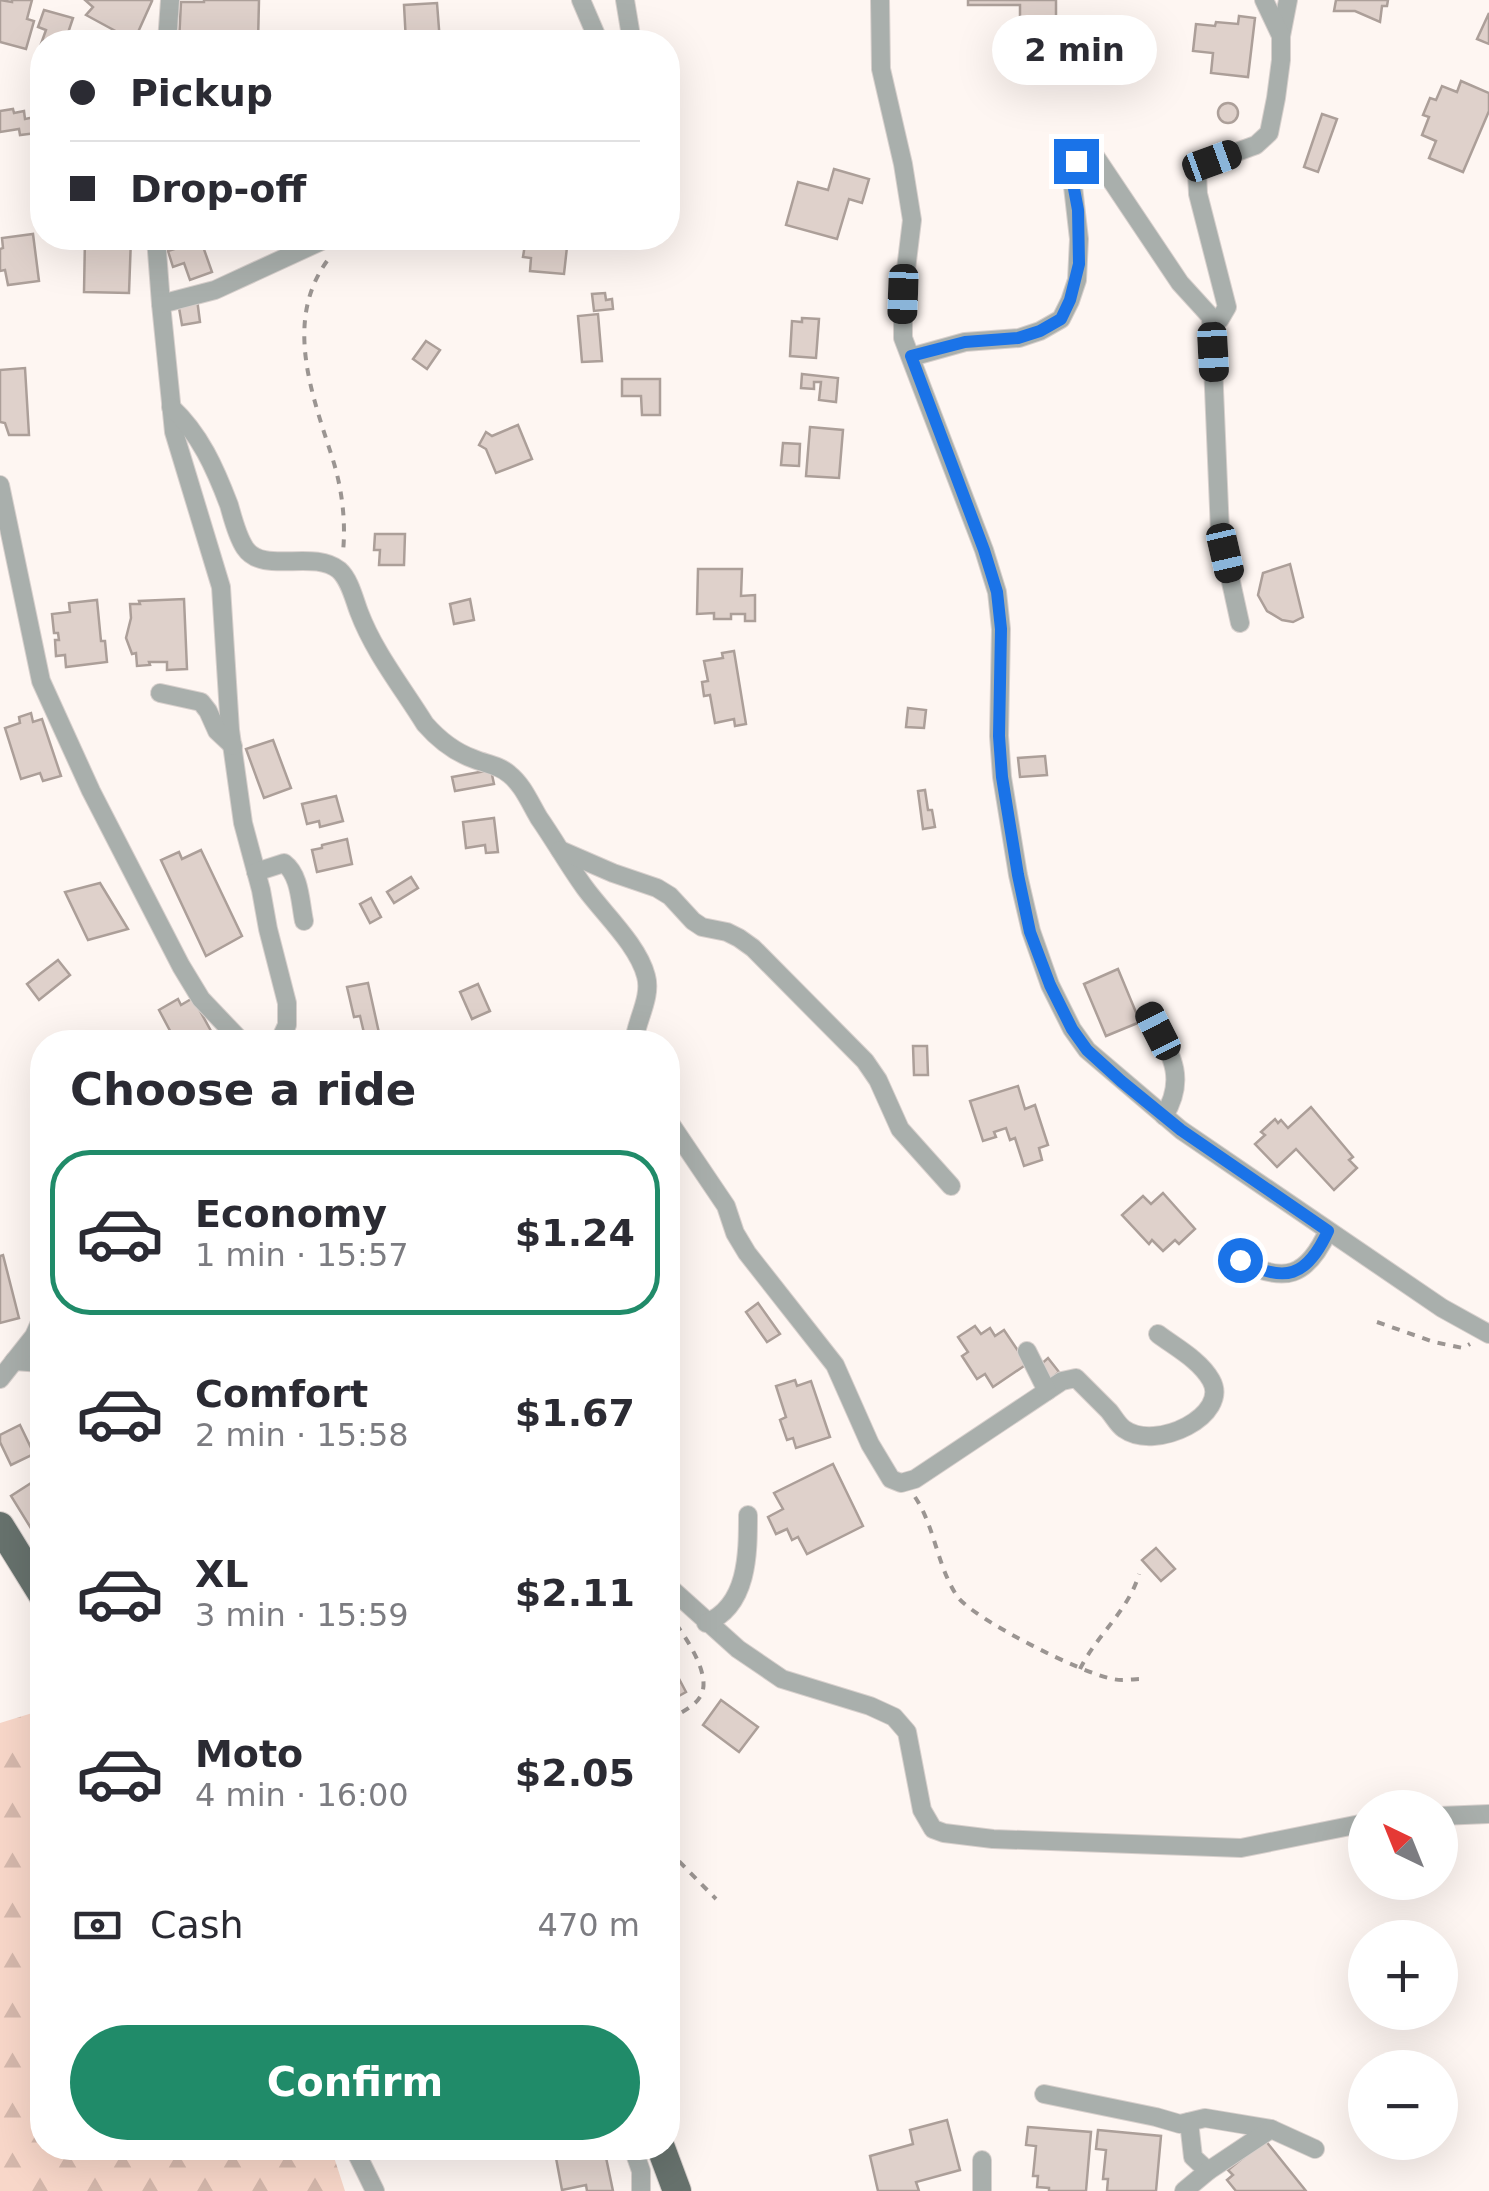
<!DOCTYPE html>
<html lang="en">
<head>
<meta charset="utf-8">
<style>
	body { margin:0; font-family:"DejaVu Sans",sans-serif; background:#f2f2f3; color:#2b2b33; height:100vh; display:flex; flex-direction:column; font-size:38px; white-space:nowrap }
	* { box-sizing:border-box; margin:0 }
	p { font-size:32px; color:#7c7c81 }
	.icon { flex:none; width:55px; height:55px; fill:none; stroke:currentColor; stroke-width:2; stroke-linecap:round; stroke-linejoin:round }
	.map { position:relative; flex:1; overflow:hidden }
	.sheet { position:absolute; left:30px; top:1030px; width:650px; height:1130px; display:flex; flex-direction:column; background:#fff; border-radius:40px; box-shadow:0 10px 40px #0002 }
	.sheet>* { flex:none }
	.top-card { position:absolute; left:30px; top:30px; width:650px; height:220px; border-radius:40px; box-shadow:0 10px 40px #0002; display:grid; align-content:center; height:220px; padding:0 40px; background:#fff }
	.needle { width:65px; rotate:317deg }
	.fabs { position:absolute; left:1348px; top:1790px; display:grid; gap:20px }
	.fabs a { display:grid; place-items:center; width:110px; height:110px; border-radius:50%; background:#fff; box-shadow:0 10px 40px #0002; font-size:50px }
	.end { position:absolute; width:45px; height:45px; margin:-22px; border:12px solid #1a73e8; background:#fff; box-shadow:0 0 0 5px #fff }
	.from { border-radius:50% }
	.bubble { position:absolute; height:70px; border-radius:35px; background:#fff; box-shadow:0 10px 40px #0002; font-size:32px; font-weight:800; line-height:70px; text-align:center }
	.car { position:absolute; width:30px; height:60px; margin:-30px -15px; border-radius:12px; box-shadow:0 0 8px 2px #0007; background:linear-gradient(#222 24%,#8ab4d8 0 40%,#222 0 76%,#8ab4d8 0 86%,#222 0) }
	.top-card b { display:flex; align-items:center; gap:35px; height:95px; font-size:38px }
	.top-card b+b { border-top:2px solid #e1e1e2 }
	.top-card i { width:25px; height:25px; background:#2b2b33 }
	ul { padding:0; list-style:none }
	li { display:flex; align-items:center; gap:30px; height:165px; margin:0 20px 15px; padding:0 20px; border:5px solid transparent; border-radius:40px }
	li div { flex:1 }
	li b { display:block; font-size:38px }
	li em { font-style:normal; font-weight:800 }
	li.active { border-color:#208b69 }
	li>.icon { width:90px; height:90px; stroke-width:1.5 }
	h2 { padding:0 40px; font-size:45px; line-height:120px }
	.pay { display:flex; align-items:center; gap:25px; height:110px; padding:0 40px; font-size:38px }
	.pay p { margin-inline-start:auto }
	.cta { display:flex; gap:20px; margin-top:auto; padding:20px 40px }
	.cta a { flex:1; height:115px; border-radius:60px; background:#208b69; color:#fff; font-size:40px; font-weight:800; line-height:115px; text-align:center }
	.map>svg:first-child { display:block }
	.forest { fill:url(#forest-firs) }
	.building { fill:#dfd1cb; stroke:#ac9f99; stroke-width:2.5 }
	.lines { fill:none; stroke-linecap:round; stroke-linejoin:round }
	.street-casing { stroke:#d8d0cd; stroke-width:20 }
	.primary-casing { stroke:#d8d0cd; stroke-width:30 }
	.path { stroke:#9b9592; stroke-width:4; stroke-dasharray:8 8; stroke-linecap:butt }
	.street { stroke:#a9afac; stroke-width:18 }
	.primary { stroke:#67726d; stroke-width:28 }
	.route { stroke:#1a73e8; stroke-width:12 }
</style>
</head>
<body>
<div class="map">
<svg width="1489" height="2191" viewBox="0 0 1489 2191">
	<defs>
		<pattern id="forest-firs" width="22" height="20" patternUnits="userSpaceOnUse" patternTransform="scale(2.5)"><rect width="22" height="20" fill="#f8d7c9"/><path d="M5 1l3.5 6h-7zM16 11l3.5 6h-7z" fill="#d5b8ac"/></pattern>
	</defs>
	<rect width="100%" height="100%" fill="#fef6f2"/>
	<polygon class="forest" points="42,1710 42,2148 331,2148 345,2191 0,2191 0,1723"/>
	<g class="building">
		<polygon points="0,0 12,2 12,0 32,0 27,19 34,21 26,49 0,42"/>
		<polygon points="85,0 150,0 152,1 134,41 86,15 93,7"/>
		<polygon points="204,0 259,0 258,42 179,42 181,2 204,2"/>
		<polygon points="968,0 1056,0 1056,47 1020,47 1020,5 968,5"/>
		<polygon points="1336,0 1388,0 1387,6 1382,6 1380,22 1355,11 1334,11"/>
		<polygon points="437,3 440,42 406,42 404,5"/>
		<polygon points="44,10 73,18 65,42 42,42 42,61 36,58 46,30 38,27"/>
		<polygon points="1489,13 1489,44 1477,39"/>
		<polygon points="1239,16 1255,18 1248,77 1211,73 1213,53 1193,51 1196,24 1215,26 1216,22 1238,24"/>
		<polygon points="38,69 42,69 42,97 41,91 36,92 32,73 38,73"/>
		<polygon points="1461,81 1489,93 1489,111 1463,172 1429,158 1436,141 1422,135 1429,117 1423,115 1430,98 1436,100 1442,86 1457,92"/>
		<circle cx="1228" cy="113" r="10"/>
		<polygon points="13,109 14,113 24,111 25,119 35,117 37,133 20,135 19,129 0,132 0,111"/>
		<polygon points="1322,114 1337,119 1318,172 1304,167"/>
		<polygon points="834,169 869,179 862,203 849,199 837,239 786,225 798,182 828,190"/>
		<polygon points="33,234 39,281 8,285 5,270 0,271 0,249 3,248 2,238"/>
		<polygon points="85,238 131,238 129,293 84,292"/>
		<polygon points="177,238 200,238 212,272 190,280 184,263 173,267 168,251 181,247"/>
		<polygon points="526,238 568,238 564,274 530,271 531,258 523,257"/>
		<polygon points="605,293 606,300 612,299 613,309 594,311 592,294"/>
		<polygon points="197,299 200,322 182,325 178,302"/>
		<polygon points="598,314 602,361 582,362 578,316"/>
		<polygon points="802,318 819,319 816,358 790,356 792,321 802,322"/>
		<polygon points="426,341 440,350 427,369 413,359"/>
		<polygon points="25,368 29,435 9,435 5,423 0,422 0,370"/>
		<polygon points="802,374 838,378 836,402 819,400 821,382 814,382 814,389 801,388"/>
		<polygon points="622,379 660,379 660,415 642,415 641,396 622,396"/>
		<polygon points="518,425 532,459 496,473 486,449 479,445 486,432 492,436"/>
		<polygon points="810,427 843,430 839,478 806,476"/>
		<polygon points="783,443 800,444 799,466 781,465"/>
		<polygon points="375,534 405,534 404,565 379,565 380,550 374,550"/>
		<polygon points="1290,564 1303,617 1293,622 1282,620 1267,611 1258,595 1263,573"/>
		<polygon points="698,569 742,569 741,596 755,595 755,621 745,621 745,614 731,614 731,619 714,619 714,613 697,614"/>
		<polygon points="184,599 187,669 167,670 167,662 149,662 150,665 137,666 136,653 132,654 126,638 131,618 130,604 140,604 139,601"/>
		<polygon points="470,599 474,620 454,624 450,604"/>
		<polygon points="97,600 101,641 105,641 107,662 66,667 65,655 56,656 55,640 59,640 58,633 54,633 52,614 70,612 69,603"/>
		<polygon points="734,651 746,724 735,726 734,719 715,723 710,695 704,696 702,682 708,681 704,661 723,658 722,653"/>
		<polygon points="908,708 926,710 924,728 906,727"/>
		<polygon points="31,713 33,722 42,719 61,776 43,781 40,773 21,779 5,728 20,723 19,717"/>
		<polygon points="273,740 291,788 264,798 246,749"/>
		<polygon points="1045,756 1047,775 1020,777 1018,758"/>
		<polygon points="491,770 494,784 455,791 452,777"/>
		<polygon points="925,790 928,810 932,810 935,827 923,829 918,791"/>
		<polygon points="336,796 343,821 320,827 319,821 307,824 302,804"/>
		<polygon points="494,818 498,852 486,853 485,845 466,848 463,822"/>
		<polygon points="347,839 352,864 317,872 312,850 322,848 322,845"/>
		<polygon points="201,850 242,936 206,956 161,860 179,852 182,859"/>
		<polygon points="411,877 418,888 394,903 387,892"/>
		<polygon points="100,883 128,929 88,940 65,892"/>
		<polygon points="371,898 381,917 370,923 360,904"/>
		<polygon points="58,960 70,975 39,1000 27,984"/>
		<polygon points="1118,969 1140,1022 1106,1036 1084,984"/>
		<polygon points="368,983 381,1042 360,1042 358,1035 364,1033 360,1016 354,1017 347,987"/>
		<polygon points="478,984 490,1011 472,1019 460,992"/>
		<polygon points="193,998 217,1042 176,1042 159,1010 178,999 181,1005"/>
		<polygon points="913,1046 927,1046 928,1075 914,1075"/>
		<polygon points="1018,1086 1025,1109 1035,1105 1048,1145 1039,1148 1042,1160 1024,1166 1015,1138 1010,1140 1006,1128 994,1132 996,1137 983,1141 970,1101"/>
		<polygon points="1311,1107 1353,1157 1349,1160 1357,1168 1334,1190 1296,1149 1277,1167 1255,1144 1265,1135 1261,1132 1275,1119 1278,1123 1281,1120 1288,1128"/>
		<polygon points="1163,1193 1195,1229 1179,1244 1175,1240 1163,1251 1152,1240 1149,1244 1122,1215 1143,1196 1151,1204"/>
		<polygon points="3,1255 19,1318 0,1323 0,1256"/>
		<polygon points="758,1303 780,1334 767,1342 746,1312"/>
		<polygon points="975,1326 981,1334 990,1328 995,1336 1004,1330 1027,1364 993,1387 985,1374 977,1379 962,1356 968,1352 958,1337"/>
		<polygon points="1048,1358 1059,1372 1051,1379 1039,1366"/>
		<polygon points="795,1380 797,1386 811,1381 830,1437 796,1448 793,1438 787,1440 780,1420 786,1417 776,1386"/>
		<polygon points="20,1425 34,1454 11,1465 0,1442 0,1435"/>
		<polygon points="833,1464 863,1526 807,1554 798,1537 792,1540 787,1529 776,1534 768,1517 783,1509 774,1493"/>
		<polygon points="42,1476 42,1546 11,1496"/>
		<polygon points="1156,1548 1175,1569 1161,1581 1142,1560"/>
		<polygon points="668,1658 686,1692 668,1702"/>
		<polygon points="721,1700 758,1727 739,1752 703,1725"/>
		<polygon points="947,2120 960,2170 916,2182 919,2191 878,2191 870,2156 913,2144 910,2130"/>
		<polygon points="1028,2127 1091,2132 1086,2191 1049,2191 1049,2188 1037,2187 1038,2176 1033,2176 1036,2146 1026,2145"/>
		<polygon points="1098,2130 1161,2136 1156,2191 1107,2191 1108,2179 1103,2179 1106,2150 1096,2149"/>
		<polygon points="1265,2140 1306,2191 1236,2191 1227,2180 1233,2175 1228,2170"/>
		<polygon points="604,2148 613,2191 587,2191 586,2185 562,2190 556,2158"/>
	</g>
	<g class="lines">
		<defs>
			<g id="street">
				<polyline points="581,0 599,42"/>
				<polyline points="625,0 632,42"/>
				<polyline points="880,0 881,69 903,164 912,220 903,294 903,338 984,550 997,592 1001,629 999,736 1002,777 1018,875 1031,931 1050,985 1072,1029 1087,1050 1181,1130 1442,1308 1489,1334"/>
				<polyline points="1281,36 1288,0"/>
				<polyline points="167,42 170,0"/>
				<polyline points="156,238 161,304 174,432 221,587 230,730 243,823 261,890 268,929 287,1003 287,1025 279,1042"/>
				<polyline points="161,304 215,290 328,238"/>
				<polyline points="1211,317 1220,532 1240,623"/>
				<polyline points="911,357 965,342 1019,338 1040,331 1061,319 1070,301 1077,280 1079,239 1072,178 1076,161 1084,154 1095,156 1180,283 1211,317 1220,319 1227,307 1198,194 1197,172 1212,161 1256,145 1269,133 1276,98 1281,60 1281,36 1264,0"/>
				<path d="M171 407C200 434 215 468 229 505 233 519 237 536 245 548 263 575 313 549 339 570 350 580 354 599 359 612 374 652 402 687 425 724 439 740 454 752 474 759 486 764 499 765 509 774 523 785 530 803 539 818 555 841 569 866 585 888 604 914 638 945 646 976 652 997 636 1021 634 1042"/>
				<polyline points="0,485 41,681 91,791 181,966 201,999 242,1042"/>
				<polyline points="160,693 201,702 208,711 217,731 233,746"/>
				<polyline points="560,850 613,873 657,888 670,896 693,921 702,927 727,932 739,938 753,948 865,1061 878,1080 900,1129 951,1186"/>
				<path d="M256 872 284 863C300 875 300 901 304 921"/>
				<path d="M1148 1013C1168 1050 1189 1075 1164 1116"/>
				<path d="M668 1120 726 1206 735 1233 747 1253 835 1365 870 1444 891 1479 901 1483 915 1479 1062 1381 1076 1378C1087 1389 1098 1400 1109 1411 1114 1417 1118 1425 1124 1429 1156 1452 1231 1415 1211 1380 1200 1360 1175 1347 1158 1334"/>
				<path d="M1240 1261C1285 1284 1307 1277 1328 1231"/>
				<polyline points="1027,1351 1047,1391"/>
				<polyline points="14,1361 42,1363"/>
				<polyline points="0,1379 34,1336 42,1318"/>
				<polyline points="668,1586 738,1649 782,1679 870,1706 894,1717 907,1732 922,1810 933,1829 944,1833 993,1839 1241,1848 1365,1823"/>
				<path d="M706 1623C748 1606 748 1554 748 1515"/>
				<polyline points="1440,1816 1489,1814"/>
				<polyline points="1044,2094 1156,2117 1180,2124 1205,2118 1271,2129"/>
				<polyline points="1189,2122 1193,2157 1208,2171"/>
				<polyline points="354,2148 375,2191"/>
				<polyline points="633,2148 641,2171 641,2191"/>
				<polyline points="982,2160 982,2191"/>
				<polyline points="1184,2191 1208,2171 1271,2129 1315,2149"/>
			</g>
			<g id="primary">
				<polyline points="0,1526 42,1594"/>
				<polyline points="661,2148 677,2191"/>
			</g>
		</defs>
		<use href="#street" class="street-casing"/>
		<use href="#primary" class="primary-casing"/>
		<g class="path">
			<polyline points="249,238 255,252"/>
			<path d="M327 261C283 322 313 397 333 460 342 489 346 521 343 552"/>
			<polyline points="1377,1322 1434,1342 1463,1348 1470,1344"/>
			<path d="M915 1497C935 1527 937 1566 957 1596 973 1619 1083 1674 1113 1679 1122 1681 1133 1679 1143 1679"/>
			<path d="M1080 1669C1096 1636 1129 1610 1139 1574"/>
			<path d="M668 1720C678 1714 694 1707 700 1697 714 1676 683 1633 670 1616"/>
			<polyline points="668,1850 716,1899"/>
		</g>
		<use href="#street" class="street"/>
		<use href="#primary" class="primary"/>
	</g>
	<g class="lines">
		<path class="route" d="M1076 161 1072 178 1078 210 1079 264 1070 300 1061 319 1040 331 1018 338 965 342 911 356 984 550 997 592 1001 629 999 736 1002 777 1018 875 1030 932 1050 985 1072 1029 1087 1050 1121 1081 1181 1130 1328 1231C1307 1277 1285 1284 1240 1260"/>
	</g>
</svg>
<div class="fabs">
<a><svg class="needle" viewBox="-14 -14 28 28"><path d="M0-13l5 13h-10z" fill="#e53935"/><path d="M0 13l5-13h-10z" fill="#7c7c81"/></svg></a>
<a>+</a>
<a>−</a>
</div>
<i class="end from" style="left:1240px;top:1260px"></i>
<i class="end" style="left:1076px;top:161px"></i>
<div class="bubble" style="left:992px;top:15px;width:165px">2 min</div>
<i class="car" style="left:1212px;top:161px;rotate:70deg"></i>
<i class="car" style="left:903px;top:294px;rotate:182deg"></i>
<i class="car" style="left:1213px;top:352px;rotate:177deg"></i>
<i class="car" style="left:1225px;top:553px;rotate:167deg"></i>
<i class="car" style="left:1158px;top:1031px;rotate:333deg"></i>
<div class="top-card">
<b><i class="from"></i>Pickup</b>
<b><i></i>Drop-off</b>
</div>
<section class="sheet">
<h2>Choose a ride</h2>
<ul>
<li class="active"><svg class="icon" aria-label="car" viewBox="0 0 24 24"><path d="M5 17H2v-5l4-1 3-4h7l3 4 3 1v5h-3M9 17h6M6 11h13"/><circle cx="7" cy="17" r="2"/><circle cx="17" cy="17" r="2"/></svg><div><b>Economy</b><p>1 min · 15:57</p></div><em>$1.24</em></li>
<li><svg class="icon" aria-label="car" viewBox="0 0 24 24"><path d="M5 17H2v-5l4-1 3-4h7l3 4 3 1v5h-3M9 17h6M6 11h13"/><circle cx="7" cy="17" r="2"/><circle cx="17" cy="17" r="2"/></svg><div><b>Comfort</b><p>2 min · 15:58</p></div><em>$1.67</em></li>
<li><svg class="icon" aria-label="car" viewBox="0 0 24 24"><path d="M5 17H2v-5l4-1 3-4h7l3 4 3 1v5h-3M9 17h6M6 11h13"/><circle cx="7" cy="17" r="2"/><circle cx="17" cy="17" r="2"/></svg><div><b>XL</b><p>3 min · 15:59</p></div><em>$2.11</em></li>
<li><svg class="icon" aria-label="car" viewBox="0 0 24 24"><path d="M5 17H2v-5l4-1 3-4h7l3 4 3 1v5h-3M9 17h6M6 11h13"/><circle cx="7" cy="17" r="2"/><circle cx="17" cy="17" r="2"/></svg><div><b>Moto</b><p>4 min · 16:00</p></div><em>$2.05</em></li>
</ul>
<div class="pay"><svg class="icon" aria-label="cash" viewBox="0 0 24 24"><path d="M3 7h18v10H3z"/><circle cx="12" cy="12" r="2"/></svg>Cash<p>470 m</p></div>
<div class="cta"><a>Confirm</a></div>
</section>
</div>
</body>
</html>
